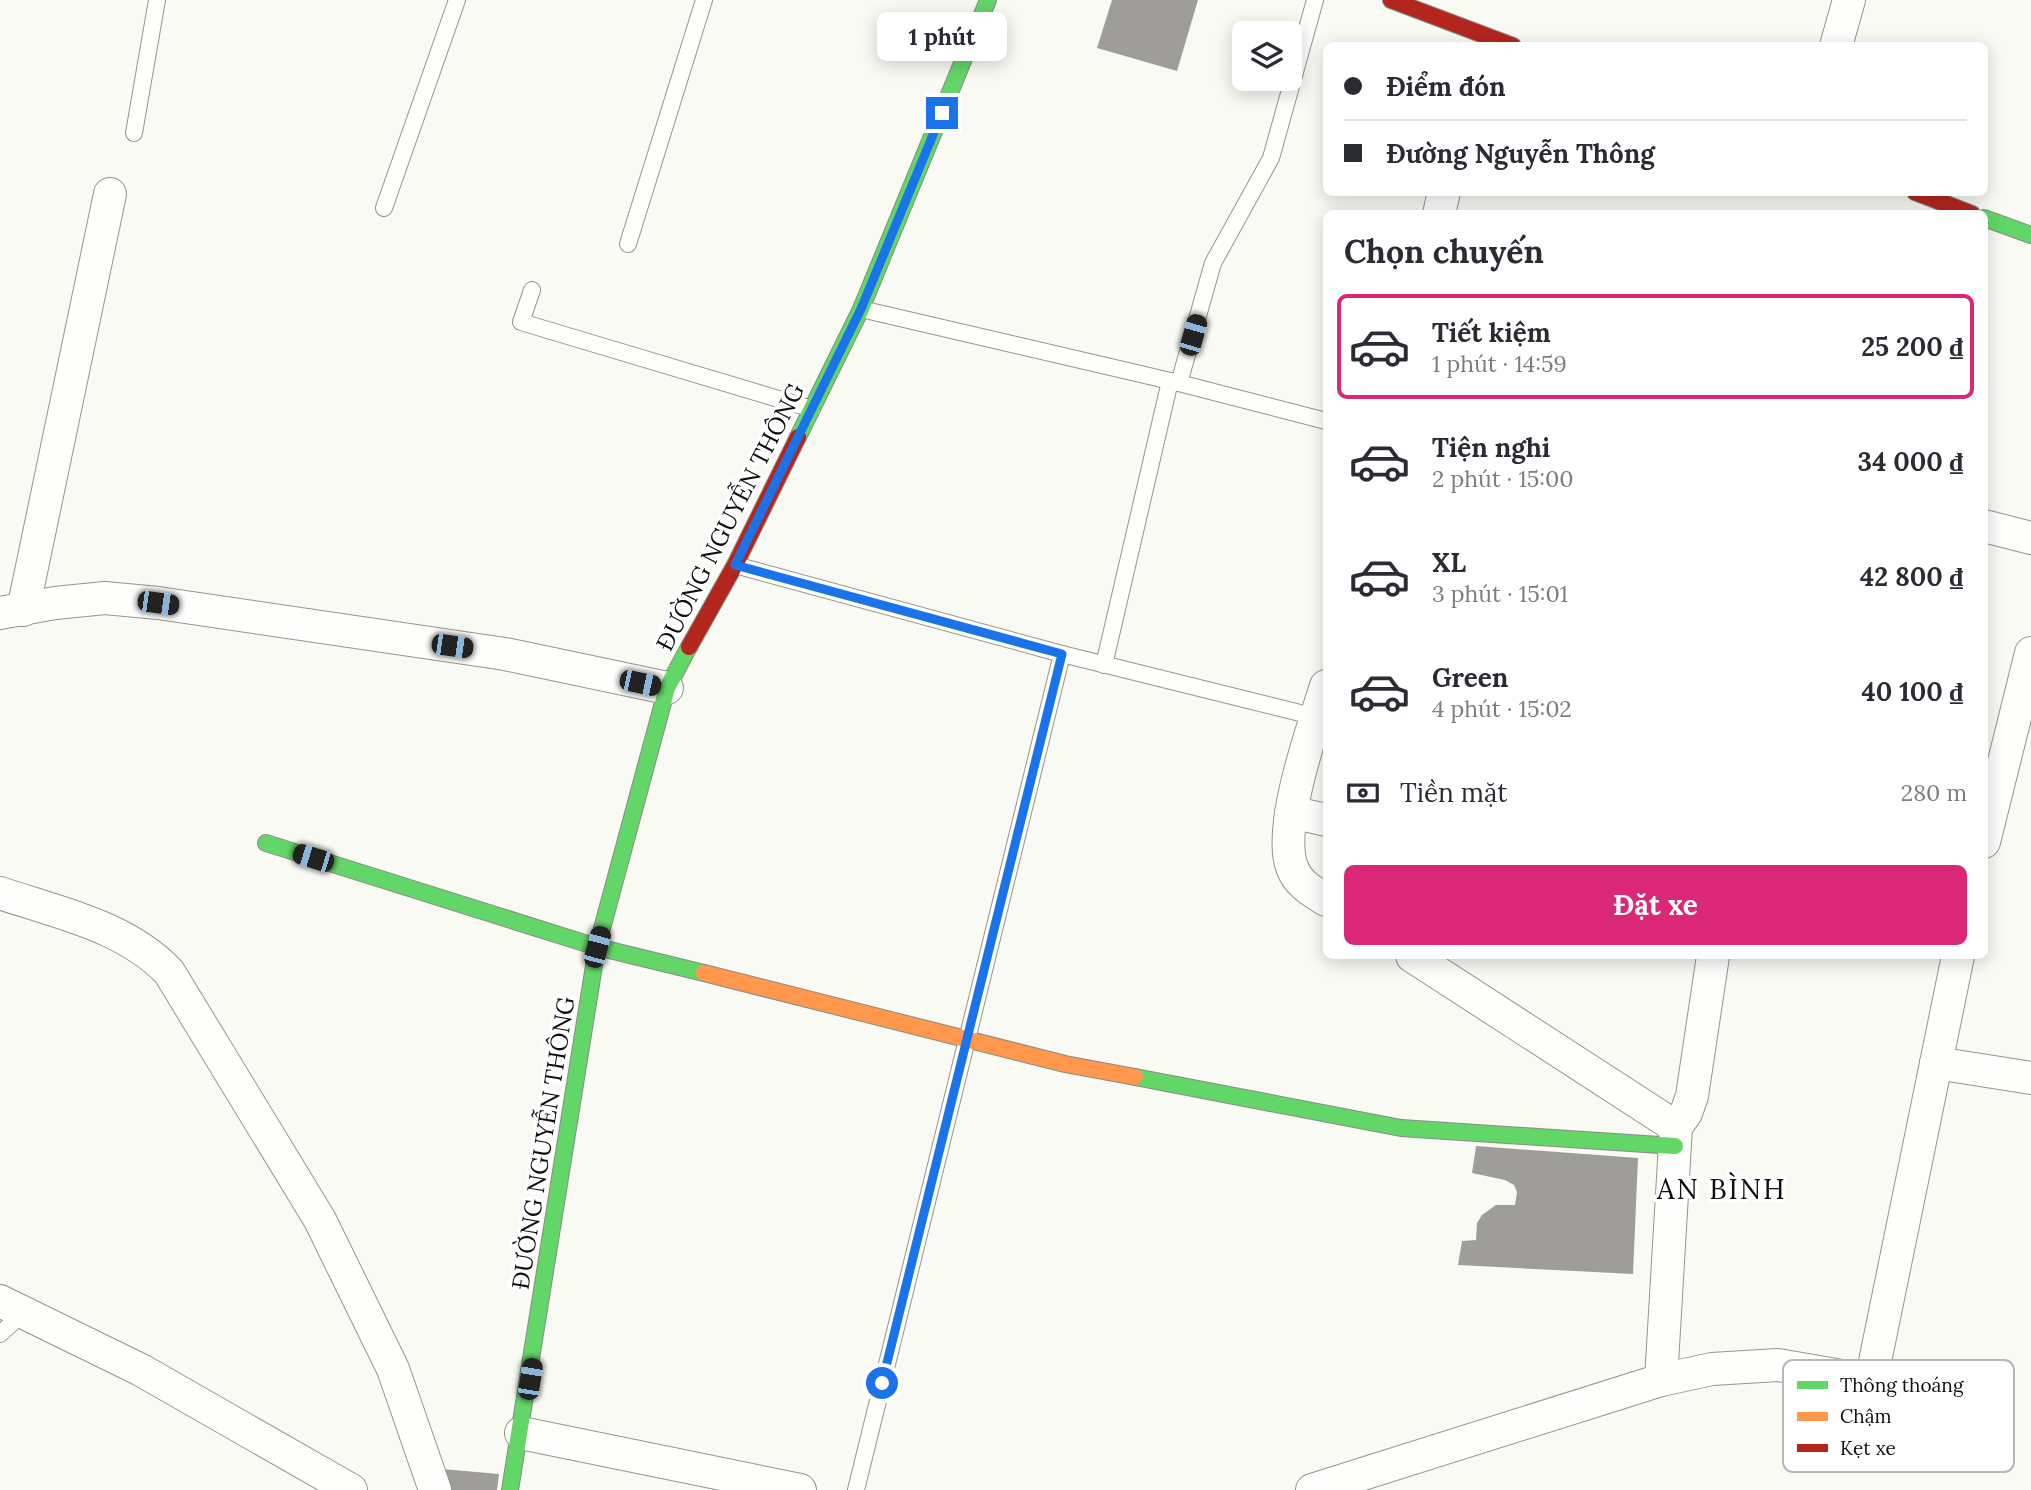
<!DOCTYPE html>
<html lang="vi">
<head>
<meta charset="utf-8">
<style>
	body { margin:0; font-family:Lora,serif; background:#f7f7f7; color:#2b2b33; height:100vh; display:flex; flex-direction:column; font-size:26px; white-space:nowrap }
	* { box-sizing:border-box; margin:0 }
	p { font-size:23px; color:#7c7c81 }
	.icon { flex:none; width:38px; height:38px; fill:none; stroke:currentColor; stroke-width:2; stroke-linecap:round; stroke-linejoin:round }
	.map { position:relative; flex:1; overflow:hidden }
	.sheet { position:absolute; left:1323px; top:210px; width:665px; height:749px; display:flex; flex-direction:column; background:#fff; border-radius:10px; box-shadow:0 4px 18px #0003 }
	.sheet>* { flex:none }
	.banner { position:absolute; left:1323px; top:42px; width:665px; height:154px; border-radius:10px; box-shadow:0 4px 18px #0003; display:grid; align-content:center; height:154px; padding:0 21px; background:#fff }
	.tools { position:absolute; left:1232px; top:21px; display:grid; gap:14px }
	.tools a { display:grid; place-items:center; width:70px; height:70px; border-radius:10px; background:#fff; box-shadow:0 4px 18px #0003; font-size:35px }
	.end { position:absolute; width:32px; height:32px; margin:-16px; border:9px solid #1a73e8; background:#fff; box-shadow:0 0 0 4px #fff }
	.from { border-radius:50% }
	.bubble { position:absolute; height:49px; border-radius:10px; background:#fff; box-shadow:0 4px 18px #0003; font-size:23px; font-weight:700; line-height:49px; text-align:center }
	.car { position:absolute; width:21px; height:42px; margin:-21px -10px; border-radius:9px; box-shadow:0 0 5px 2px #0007; background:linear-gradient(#222 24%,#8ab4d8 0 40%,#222 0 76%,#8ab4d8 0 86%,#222 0) }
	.banner b { display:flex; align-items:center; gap:24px; height:66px; font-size:26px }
	.banner b+b { border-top:2px solid #e1e1e2 }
	.banner i { width:18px; height:18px; background:#2b2b33 }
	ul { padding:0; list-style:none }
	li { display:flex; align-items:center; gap:21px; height:105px; margin:0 14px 10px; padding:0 7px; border:4px solid transparent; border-radius:10px }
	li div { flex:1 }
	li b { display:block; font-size:26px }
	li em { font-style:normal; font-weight:700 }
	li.active { border-color:#db2777 }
	li>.icon { width:63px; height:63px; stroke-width:1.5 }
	h2 { padding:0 21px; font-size:32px; line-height:84px }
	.pay { display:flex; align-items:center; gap:18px; height:77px; padding:0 21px; font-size:26px }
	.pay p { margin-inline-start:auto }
	.primary-button { display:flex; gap:14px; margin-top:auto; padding:14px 21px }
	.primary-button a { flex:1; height:80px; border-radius:10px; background:#db2777; color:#fff; font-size:28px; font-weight:700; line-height:80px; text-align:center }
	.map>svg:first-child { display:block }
	.building { fill:#9e9d99 }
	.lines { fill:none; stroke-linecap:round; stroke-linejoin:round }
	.lane-casing { stroke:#949492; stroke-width:18 }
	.street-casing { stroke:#949492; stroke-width:34 }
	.fast-casing { stroke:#8b8b88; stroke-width:18 }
	.slow-casing { stroke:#8b8b88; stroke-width:18 }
	.jam-casing { stroke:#8b8b88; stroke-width:18 }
	.lane { stroke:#fefefd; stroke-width:16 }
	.street { stroke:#fefefd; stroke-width:32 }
	.fast { stroke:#63d668; stroke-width:16 }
	.slow { stroke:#ff974d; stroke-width:16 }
	.jam { stroke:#b3261e; stroke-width:16 }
	.route { stroke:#1a73e8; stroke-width:9 }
	.labels { text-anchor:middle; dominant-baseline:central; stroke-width:7; stroke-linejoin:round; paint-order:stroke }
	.street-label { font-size:24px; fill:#0e0e0e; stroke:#fff }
	.quarter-label { font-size:28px; letter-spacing:2px; fill:#0e0e0e; stroke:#fff }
	.key { fill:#fff; stroke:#b7b7b7; stroke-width:2 }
	.key-label { font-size:19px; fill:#0e0e0e }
</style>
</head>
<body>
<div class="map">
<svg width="2031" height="1490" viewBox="0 0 2031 1490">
	<rect width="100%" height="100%" fill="#fafaf4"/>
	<g class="building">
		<polygon points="1112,0 1198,0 1177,71 1097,48"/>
		<polygon points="1476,1146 1638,1158 1633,1274 1458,1265 1462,1241 1476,1240 1477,1223 1482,1215 1496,1205 1515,1205 1517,1192 1514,1185 1505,1180 1472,1173"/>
		<polygon points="442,1469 499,1474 497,1490 450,1490"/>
	</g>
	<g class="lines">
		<defs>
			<g id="lane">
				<polyline points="134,133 157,0"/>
				<polyline points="384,208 457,0"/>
				<polyline points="628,244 704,0"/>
				<polyline points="532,290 521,322 812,409"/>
				<polyline points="861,309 1179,383 1326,421"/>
				<polyline points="1179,383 1213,263 1271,158 1315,0"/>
				<polyline points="735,565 1062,654 1316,717"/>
				<polyline points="1104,665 1170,381"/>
				<polyline points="0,1334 25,1311"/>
				<polyline points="856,1490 1062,654"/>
			</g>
			<g id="street">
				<polyline points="1836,46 1849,0"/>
				<polyline points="1439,214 1444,192"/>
				<polyline points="1984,526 2031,538"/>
				<polyline points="23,610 110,194"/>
				<polyline points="0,613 55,603 105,598 158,603 505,654 667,688"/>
				<path d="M1326 686C1313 727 1277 828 1292 867 1298 884 1312 891 1326 900"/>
				<polyline points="1291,812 1326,820"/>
				<polyline points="1984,842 2031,653"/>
				<path d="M0 893C59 913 125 926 169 972L320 1220 393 1369 435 1490"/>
				<polyline points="1412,956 1676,1127 1661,1380"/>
				<polyline points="1936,1063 2031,1078"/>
				<polyline points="1676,1127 1686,1113 1692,1096 1713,956"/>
				<polyline points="0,1301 141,1370 351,1490"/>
				<polyline points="521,1433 800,1490"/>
				<polyline points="1312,1490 1661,1380 1712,1369 1778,1365 1871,1381 1958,956"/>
			</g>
			<g id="fast">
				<polyline points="1984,218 2031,235"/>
				<polyline points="798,437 861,309 988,0"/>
				<polyline points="266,843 597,947 704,973"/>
				<polyline points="1135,1077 1401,1128 1675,1146"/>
				<polyline points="510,1490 597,947 667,688 689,647"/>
			</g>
			<polyline id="slow" points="704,973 1065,1064 1135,1077"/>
			<g id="jam">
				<polyline points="1391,0 1513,46"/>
				<polyline points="1915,192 1972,214"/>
				<polyline points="689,647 735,565 798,437"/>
			</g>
		</defs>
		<use href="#lane" class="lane-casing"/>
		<use href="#street" class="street-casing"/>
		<use href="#fast" class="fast-casing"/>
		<use href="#slow" class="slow-casing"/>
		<use href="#jam" class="jam-casing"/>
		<use href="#lane" class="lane"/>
		<use href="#street" class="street"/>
		<use href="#fast" class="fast"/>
		<use href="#slow" class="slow"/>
		<use href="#jam" class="jam"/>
	</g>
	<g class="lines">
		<polyline class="route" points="882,1383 1062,654 735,565 861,309 942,113"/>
	</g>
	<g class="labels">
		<g class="street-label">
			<text transform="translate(730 517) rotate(-63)">ĐƯỜNG NGUYỄN THÔNG</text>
			<text transform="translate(543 1143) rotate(-81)">ĐƯỜNG NGUYỄN THÔNG</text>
		</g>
		<g class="quarter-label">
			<text x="1722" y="1189">AN BÌNH</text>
		</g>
	</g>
	<rect x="1783" y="1360" width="231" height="112" rx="10" class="key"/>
	<rect x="1797" y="1381" width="31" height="8" fill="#63d668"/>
	<rect x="1797" y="1412" width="31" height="9" fill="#ff974d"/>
	<rect x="1797" y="1444" width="31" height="8" fill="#b3261e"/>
	<g class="key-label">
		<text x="1840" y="1392">Thông thoáng</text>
		<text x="1840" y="1423">Chậm</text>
		<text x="1840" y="1455">Kẹt xe</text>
	</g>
</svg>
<div class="tools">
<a><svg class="icon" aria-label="layers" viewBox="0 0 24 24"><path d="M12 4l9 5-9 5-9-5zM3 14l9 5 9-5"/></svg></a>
</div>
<i class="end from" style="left:882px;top:1383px"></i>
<i class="end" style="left:942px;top:113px"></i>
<div class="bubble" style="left:877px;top:12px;width:130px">1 phút</div>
<i class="car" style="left:1193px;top:335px;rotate:16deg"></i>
<i class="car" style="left:158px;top:603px;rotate:98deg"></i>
<i class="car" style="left:452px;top:646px;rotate:98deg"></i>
<i class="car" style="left:640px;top:683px;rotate:102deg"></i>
<i class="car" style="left:313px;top:858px;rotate:287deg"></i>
<i class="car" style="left:597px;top:947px;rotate:15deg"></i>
<i class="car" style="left:530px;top:1379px;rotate:9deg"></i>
<div class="banner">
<b><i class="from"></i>Điểm đón</b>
<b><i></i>Đường Nguyễn Thông</b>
</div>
<section class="sheet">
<h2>Chọn chuyến</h2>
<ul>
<li class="active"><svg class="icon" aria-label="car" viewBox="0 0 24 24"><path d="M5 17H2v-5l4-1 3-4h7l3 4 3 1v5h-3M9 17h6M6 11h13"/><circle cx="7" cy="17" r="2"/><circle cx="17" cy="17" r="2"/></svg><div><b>Tiết kiệm</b><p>1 phút · 14:59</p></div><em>25 200 ₫</em></li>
<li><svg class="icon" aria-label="car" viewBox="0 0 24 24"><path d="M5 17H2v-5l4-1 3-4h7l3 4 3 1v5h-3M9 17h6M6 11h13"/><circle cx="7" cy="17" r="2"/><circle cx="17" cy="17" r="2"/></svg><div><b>Tiện nghi</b><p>2 phút · 15:00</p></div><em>34 000 ₫</em></li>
<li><svg class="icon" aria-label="car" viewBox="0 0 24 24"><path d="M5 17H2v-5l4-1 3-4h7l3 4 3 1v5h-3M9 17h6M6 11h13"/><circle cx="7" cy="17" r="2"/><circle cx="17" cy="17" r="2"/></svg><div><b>XL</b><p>3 phút · 15:01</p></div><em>42 800 ₫</em></li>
<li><svg class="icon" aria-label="car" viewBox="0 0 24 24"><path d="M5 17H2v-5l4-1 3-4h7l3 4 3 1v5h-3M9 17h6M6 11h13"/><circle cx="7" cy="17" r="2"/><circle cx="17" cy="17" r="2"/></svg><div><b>Green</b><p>4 phút · 15:02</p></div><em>40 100 ₫</em></li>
</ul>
<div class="pay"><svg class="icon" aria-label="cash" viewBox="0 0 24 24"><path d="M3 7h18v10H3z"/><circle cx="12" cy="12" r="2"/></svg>Tiền mặt<p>280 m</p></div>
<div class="primary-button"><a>Đặt xe</a></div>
</section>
</div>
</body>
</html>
